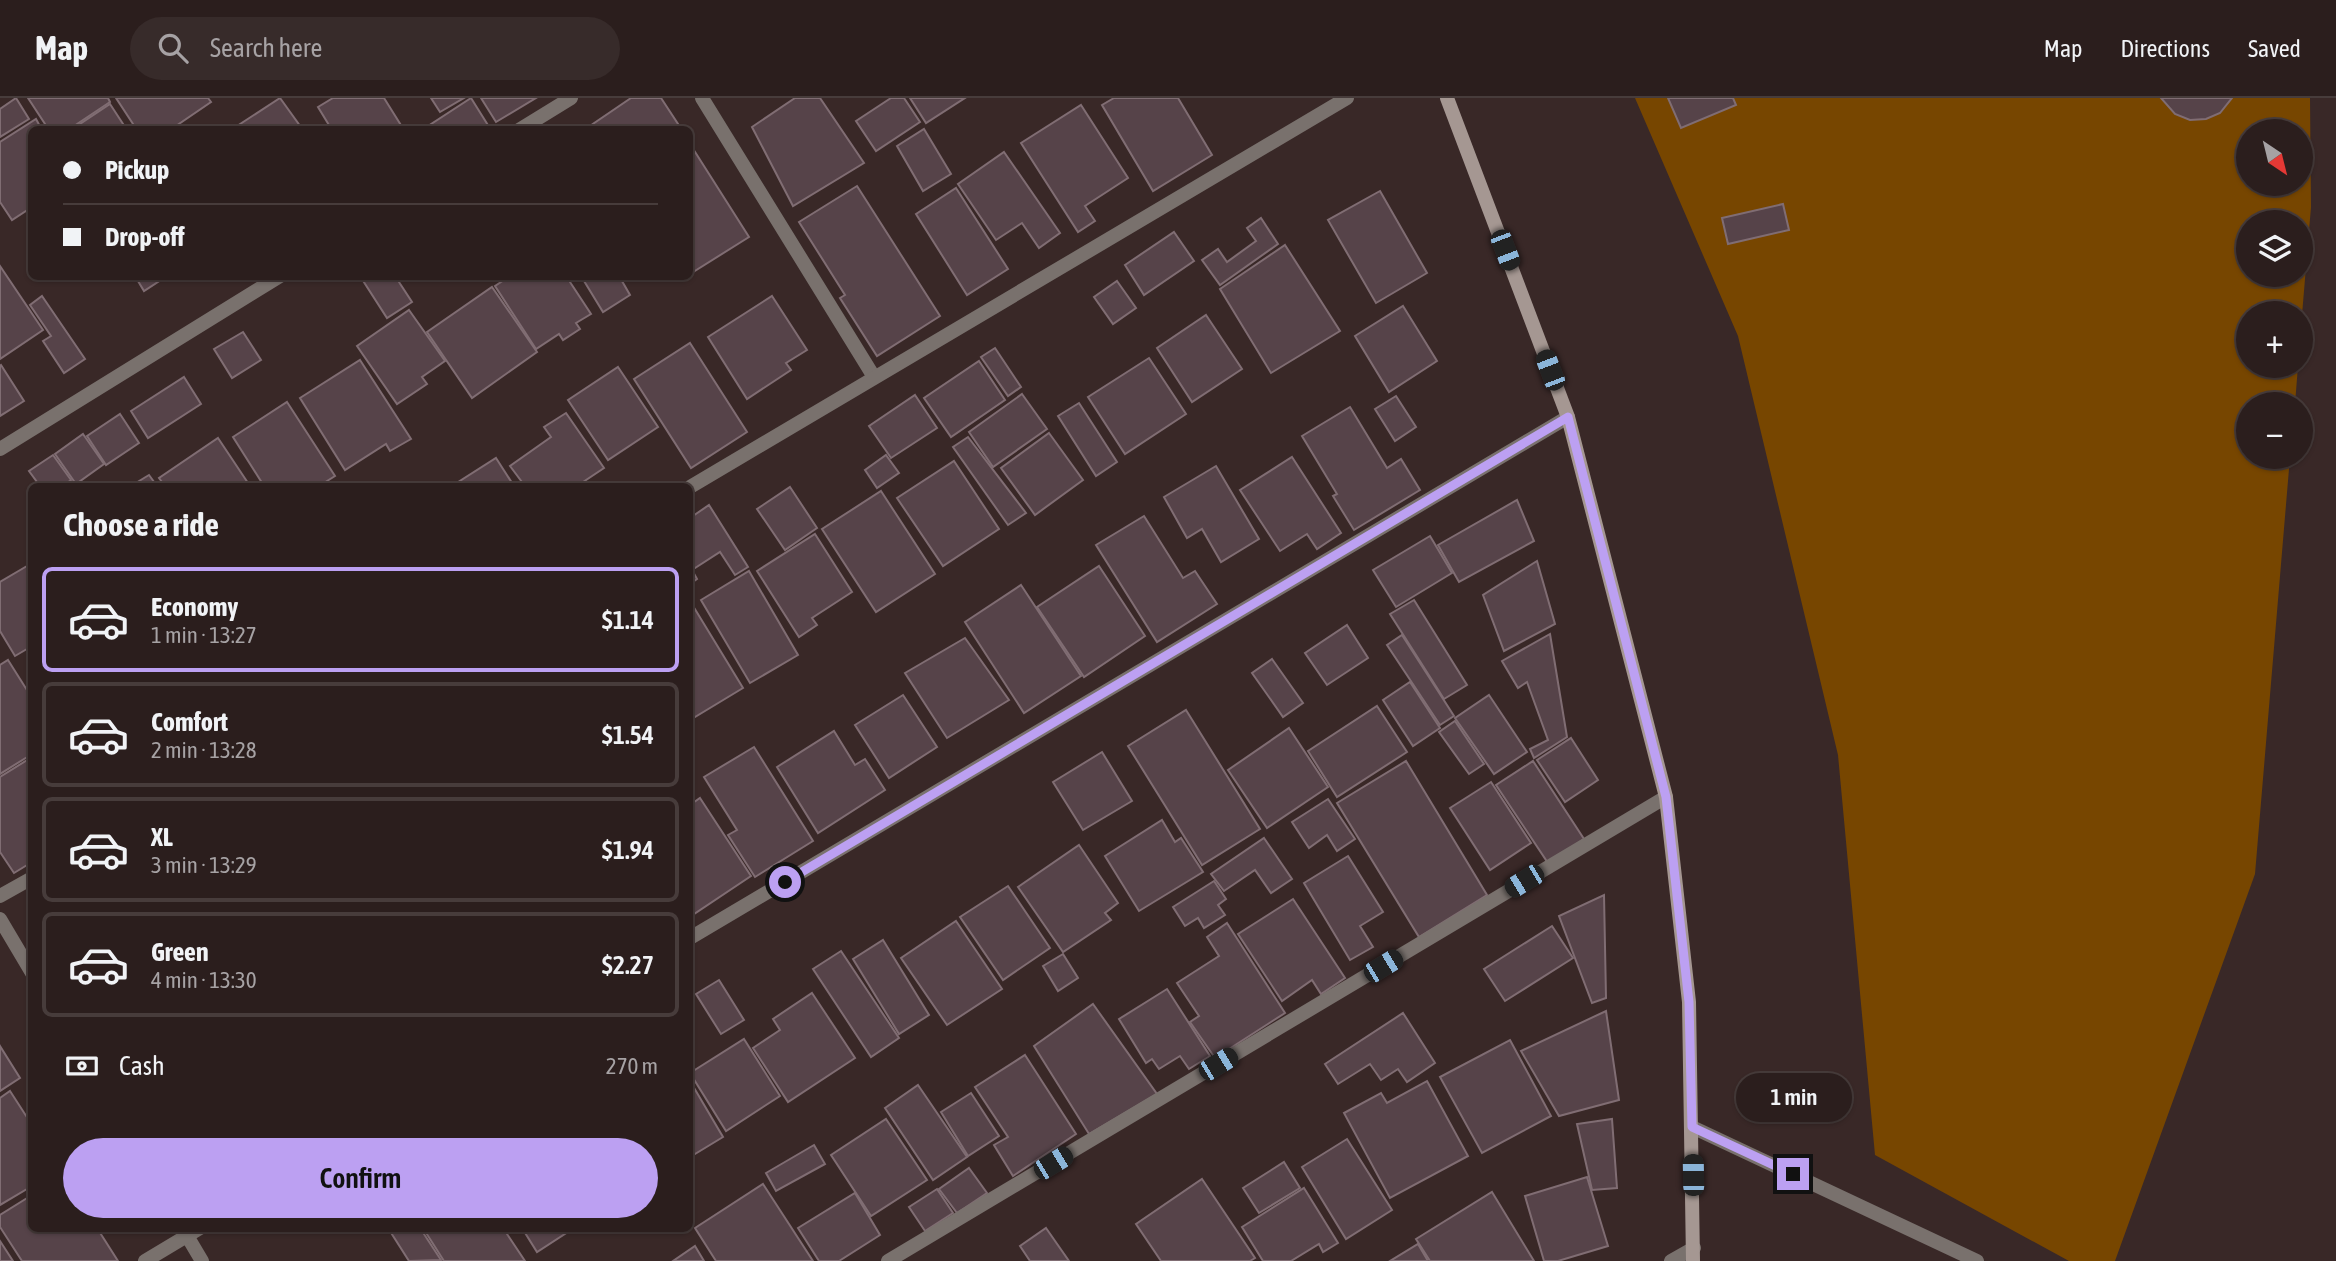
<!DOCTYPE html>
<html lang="en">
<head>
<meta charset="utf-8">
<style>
	body { margin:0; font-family:"Asap Condensed",sans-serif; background:#372b2a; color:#f1f3f6; height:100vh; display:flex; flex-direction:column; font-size:26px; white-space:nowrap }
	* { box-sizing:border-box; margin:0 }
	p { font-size:23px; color:#a6a2a4 }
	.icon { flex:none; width:38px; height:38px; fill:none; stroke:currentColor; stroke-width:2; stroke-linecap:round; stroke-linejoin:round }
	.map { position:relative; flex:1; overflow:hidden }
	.details { position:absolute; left:28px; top:385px; width:665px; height:749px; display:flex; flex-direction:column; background:#2b1e1d; border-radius:10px; box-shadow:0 2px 5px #0004,0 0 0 2px #473c3b }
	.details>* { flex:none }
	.banner { position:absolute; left:28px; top:28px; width:665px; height:154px; border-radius:10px; box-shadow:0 2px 5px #0004,0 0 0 2px #473c3b; display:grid; align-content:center; height:154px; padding:0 35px; background:#2b1e1d }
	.needle { width:46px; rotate:145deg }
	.fabs { position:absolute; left:2236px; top:21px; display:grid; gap:14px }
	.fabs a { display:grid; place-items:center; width:77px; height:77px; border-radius:50%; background:#2b1e1d; box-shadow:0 2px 5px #0004,0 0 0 2px #473c3b; font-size:35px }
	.end { position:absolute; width:32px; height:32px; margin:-16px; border:9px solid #bca0f2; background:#111; box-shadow:0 0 0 4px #111 }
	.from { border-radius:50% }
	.bubble { position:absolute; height:49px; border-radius:24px; background:#2b1e1d; box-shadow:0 2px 5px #0004,0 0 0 2px #473c3b; font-size:23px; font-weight:600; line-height:49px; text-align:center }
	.car { position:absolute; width:21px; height:42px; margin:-21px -10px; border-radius:9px; box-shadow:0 0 5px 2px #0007; background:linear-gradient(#222 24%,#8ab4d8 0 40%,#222 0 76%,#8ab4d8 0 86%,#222 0) }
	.banner b { display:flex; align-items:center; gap:24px; height:66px; font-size:26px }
	.banner b+b { border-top:2px solid #473c3b }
	.banner i { width:18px; height:18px; background:#f1f3f6 }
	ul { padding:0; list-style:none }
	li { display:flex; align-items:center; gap:21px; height:105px; margin:0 14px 10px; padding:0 21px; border:4px solid #473c3b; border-radius:10px }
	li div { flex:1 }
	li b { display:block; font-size:26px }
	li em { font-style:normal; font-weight:600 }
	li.active { border-color:#bca0f2 }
	li>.icon { width:63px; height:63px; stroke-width:1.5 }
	h2 { padding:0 35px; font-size:32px; line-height:84px }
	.pay { display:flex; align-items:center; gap:18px; height:77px; padding:0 35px; font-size:26px }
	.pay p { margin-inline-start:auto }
	.action { display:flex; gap:14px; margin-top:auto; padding:14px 35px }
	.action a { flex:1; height:80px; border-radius:42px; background:#bca0f2; color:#111; font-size:28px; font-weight:600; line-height:80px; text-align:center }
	header { display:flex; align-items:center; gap:42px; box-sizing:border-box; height:98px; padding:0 35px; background:#2b1e1d; border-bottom:2px solid #473c3b }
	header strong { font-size:33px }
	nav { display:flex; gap:38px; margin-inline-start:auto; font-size:24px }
	.search { width:490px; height:63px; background:#372b2a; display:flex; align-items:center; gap:18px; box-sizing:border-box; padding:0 24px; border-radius:38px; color:#a6a2a4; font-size:26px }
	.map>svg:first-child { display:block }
	.green { fill:#774600; fill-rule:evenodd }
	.building { fill:#564349; stroke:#806d73; stroke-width:2 }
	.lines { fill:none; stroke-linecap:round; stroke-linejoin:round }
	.street { stroke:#79716d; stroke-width:14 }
	.secondary { stroke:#a59792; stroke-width:14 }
	.route { stroke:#bca0f2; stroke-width:9 }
</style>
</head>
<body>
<header>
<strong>Map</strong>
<div class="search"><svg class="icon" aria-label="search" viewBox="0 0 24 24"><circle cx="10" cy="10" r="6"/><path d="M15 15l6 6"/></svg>Search here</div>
<nav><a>Map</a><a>Directions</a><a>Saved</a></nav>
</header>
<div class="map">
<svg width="2336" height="1163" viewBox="0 0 2336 1163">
	<rect width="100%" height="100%" fill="#392827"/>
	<path class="green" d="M1635 0H2310L2311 109 2301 229V215H2249V268H2298L2295 306H2249V359H2290L2255 776 2115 1163H2069L1875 1057 1838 657 1738 238ZM2249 33H2301V86H2249ZM2249 124H2301V177H2249Z"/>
	<g class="building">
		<polygon points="16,0 29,21 0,39 0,11"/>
		<polygon points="28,0 108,0 110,4 68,32 49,32"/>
		<polygon points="116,0 208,0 211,4 170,32 137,32"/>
		<polygon points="280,0 303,32 231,32"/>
		<polygon points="333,0 384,0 404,32 332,32 318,9"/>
		<polygon points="431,0 464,0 440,14"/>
		<polygon points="471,0 491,32 422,32"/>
		<polygon points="481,0 536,0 496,24"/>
		<polygon points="631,0 661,0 682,32 584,32"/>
		<polygon points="795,0 820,0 864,65 793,108 752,29"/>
		<polygon points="891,0 904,0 920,24 876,53 856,23"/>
		<polygon points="910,0 965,0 926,25"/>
		<polygon points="1114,0 1178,0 1212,57 1153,93 1102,7"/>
		<polygon points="1668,0 1733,0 1736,7 1681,30"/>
		<polygon points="2161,0 2232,0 2220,15 2206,21 2190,22 2175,16"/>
		<polygon points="110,6 127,32 71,32"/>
		<polygon points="1081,7 1128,80 1085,108 1095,123 1078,134 1021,45"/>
		<polygon points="36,21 42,32 32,32 32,109 12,122 0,104 0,44"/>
		<polygon points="924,31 951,76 923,93 897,48"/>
		<polygon points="690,46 749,139 690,176"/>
		<polygon points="1004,54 1060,135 1039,150 1022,125 996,142 958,86"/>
		<polygon points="857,88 940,218 877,258 840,200 845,197 799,124"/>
		<polygon points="956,90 1008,171 967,197 916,116"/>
		<polygon points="1380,93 1427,175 1376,205 1328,122"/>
		<polygon points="1783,106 1789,132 1728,146 1722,120"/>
		<polygon points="1261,120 1278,146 1220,187 1202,162 1218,151 1227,164 1256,143 1247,130"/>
		<polygon points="1174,134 1194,163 1144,197 1125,167"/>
		<polygon points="1285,147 1340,233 1271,275 1220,191"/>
		<polygon points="0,168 43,232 0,261"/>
		<polygon points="135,178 167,178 144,193"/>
		<polygon points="360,178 395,178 412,204 387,220"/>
		<polygon points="510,178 566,178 591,216 576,225 580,231 563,242 559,236 536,251 495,188"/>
		<polygon points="581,178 630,178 622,183 630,197 603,214"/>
		<polygon points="1117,183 1136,210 1113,226 1094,199"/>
		<polygon points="492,189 537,254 472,300 427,234"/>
		<polygon points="42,198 85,261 64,275 43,243 51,238 30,207"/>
		<polygon points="772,198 807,252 786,265 791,272 747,301 708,239"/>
		<polygon points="1403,208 1437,263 1389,294 1355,238"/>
		<polygon points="409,212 445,263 422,279 427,286 397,306 357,248"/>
		<polygon points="1206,217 1242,271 1192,304 1157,250"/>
		<polygon points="243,234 261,262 232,280 214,251"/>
		<polygon points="690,245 747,334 691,370 634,281"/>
		<polygon points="995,250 1021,289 1008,298 981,259"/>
		<polygon points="1149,260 1186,316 1125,356 1088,299"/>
		<polygon points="360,262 411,341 390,353 386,346 345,372 300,300"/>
		<polygon points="979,263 1005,302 951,339 924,300"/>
		<polygon points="1,267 24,303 0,318 0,268"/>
		<polygon points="618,269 658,329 608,362 568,302"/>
		<polygon points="184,279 201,306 148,340 131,313"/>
		<polygon points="1022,296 1047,331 993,369 969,334"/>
		<polygon points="915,297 937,330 891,360 869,328"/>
		<polygon points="1396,298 1416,329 1395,343 1375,311"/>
		<polygon points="287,304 335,378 319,388 264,388 233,339"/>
		<polygon points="1079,305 1117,364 1096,378 1058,318"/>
		<polygon points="1350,309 1387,370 1401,361 1420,392 1354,432 1333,398 1337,396 1302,338"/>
		<polygon points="566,315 604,370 577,388 525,388 510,368 551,339 544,329"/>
		<polygon points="120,316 139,345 106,367 87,338"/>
		<polygon points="1049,335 1083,382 1035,417 1001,370"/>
		<polygon points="83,336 104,366 76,386 55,356"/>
		<polygon points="968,339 1026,415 1008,427 953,349"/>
		<polygon points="218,340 250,388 165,388 159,380"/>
		<polygon points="53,357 71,382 63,388 40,388 29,373"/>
		<polygon points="886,357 899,375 877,390 865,372"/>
		<polygon points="1292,359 1341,435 1317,451 1307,436 1280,453 1240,392"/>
		<polygon points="496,360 514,388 452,388"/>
		<polygon points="954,363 999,431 943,468 897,400"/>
		<polygon points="1216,368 1259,441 1221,464 1202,431 1187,440 1164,399"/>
		<polygon points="149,377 157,388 131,388"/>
		<polygon points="790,389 817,430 785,452 757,411"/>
		<polygon points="881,393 935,476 876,514 822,431"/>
		<polygon points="1517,402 1534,443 1459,484 1438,447"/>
		<polygon points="709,407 748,469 735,477 720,454 692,472 697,481 690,486 690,420"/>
		<polygon points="1144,418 1183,480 1195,473 1217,506 1157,544 1096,447"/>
		<polygon points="815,436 852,494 812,520 817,527 799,539 757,473"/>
		<polygon points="1430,438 1452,475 1396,509 1373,472"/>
		<polygon points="1537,463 1555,526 1504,553 1483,497"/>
		<polygon points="27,468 32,476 32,548 15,558 0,533 0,484"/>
		<polygon points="1099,468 1145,538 1084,579 1037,509"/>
		<polygon points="749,473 798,557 750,585 701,502"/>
		<polygon points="1021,487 1081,578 1024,615 965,524"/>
		<polygon points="1414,502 1467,587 1444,601 1390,516"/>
		<polygon points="690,503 743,590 690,622"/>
		<polygon points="1347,527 1368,560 1327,587 1305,555"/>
		<polygon points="1550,536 1567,639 1534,660 1530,651 1548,642 1527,584 1518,590 1502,563"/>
		<polygon points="1402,537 1454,618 1440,627 1387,547"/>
		<polygon points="965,540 1009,602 947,640 905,575"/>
		<polygon points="1272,561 1303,605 1283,619 1252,575"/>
		<polygon points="8,562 32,600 32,656 0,676 0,567"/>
		<polygon points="1410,584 1440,630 1413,648 1383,602"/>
		<polygon points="903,597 937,649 889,680 855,627"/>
		<polygon points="1489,597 1527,654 1494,676 1455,620"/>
		<polygon points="1377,608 1407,654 1337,699 1308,653"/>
		<polygon points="1186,612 1260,731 1202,767 1128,648"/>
		<polygon points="1455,623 1484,666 1469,676 1439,634"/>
		<polygon points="1289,630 1328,689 1267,730 1228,672"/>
		<polygon points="834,633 855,667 865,661 885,692 818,735 777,669"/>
		<polygon points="1571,640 1598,682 1565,704 1537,662"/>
		<polygon points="754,649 813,743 755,779 728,737 737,732 704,679"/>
		<polygon points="1102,654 1132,703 1083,732 1053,684"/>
		<polygon points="32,659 32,764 14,775 0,754 0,679"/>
		<polygon points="1406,663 1487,797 1419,839 1337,705"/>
		<polygon points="1533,663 1584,741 1548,765 1496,687"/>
		<polygon points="1491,684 1531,745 1490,772 1450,710"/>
		<polygon points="700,700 751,778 694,816 690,810 690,707"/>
		<polygon points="1328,701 1355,741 1337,753 1327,737 1309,750 1292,724"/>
		<polygon points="1162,722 1175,744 1181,740 1203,774 1139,813 1105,758"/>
		<polygon points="1264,740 1292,781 1271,795 1255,772 1224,793 1211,776"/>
		<polygon points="1079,747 1118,805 1105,815 1111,822 1063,854 1018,789"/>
		<polygon points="1348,758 1383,814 1360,828 1373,849 1350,862 1304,785"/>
		<polygon points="1214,783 1226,801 1218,807 1225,817 1204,830 1198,820 1185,828 1173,809"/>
		<polygon points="1008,788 1050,850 1003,882 960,819"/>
		<polygon points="1604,797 1606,900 1592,905 1559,818"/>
		<polygon points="1293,801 1345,880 1321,896 1312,882 1282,903 1238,836"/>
		<polygon points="956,823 1002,891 947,927 901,860"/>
		<polygon points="1227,825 1285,915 1215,960 1190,924 1199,918 1177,885 1219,858 1207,839"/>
		<polygon points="1552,828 1573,860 1505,903 1484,871"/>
		<polygon points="883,842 929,917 899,936 853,861"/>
		<polygon points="841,853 899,940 871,959 813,871"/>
		<polygon points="1063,856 1078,880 1058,893 1043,868"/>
		<polygon points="719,882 744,922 721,936 696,896"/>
		<polygon points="1167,891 1210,958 1189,971 1180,958 1159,971 1152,961 1146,965 1119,921"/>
		<polygon points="812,895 855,960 788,1004 753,950 780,932 773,921"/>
		<polygon points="1093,906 1157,996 1089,1036 1034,948"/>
		<polygon points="1606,913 1619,1002 1559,1018 1521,953"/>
		<polygon points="1403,915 1435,965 1407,984 1398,971 1381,982 1370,966 1338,986 1325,966"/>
		<polygon points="744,941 780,998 726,1033 690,975"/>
		<polygon points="1510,942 1551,1018 1482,1055 1440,979"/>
		<polygon points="0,948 20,980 0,993"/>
		<polygon points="1025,957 1076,1036 1013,1078 994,1047 1008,1039 975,989"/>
		<polygon points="690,983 723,1039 690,1059"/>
		<polygon points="1427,983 1468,1058 1390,1100 1344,1015 1381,995 1387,1005"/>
		<polygon points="918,987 967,1059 933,1082 885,1010"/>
		<polygon points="10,993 32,1027 32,1088 0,1107 0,1000"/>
		<polygon points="971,995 999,1038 968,1058 941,1014"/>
		<polygon points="886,1021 927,1082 871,1118 831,1057"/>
		<polygon points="1612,1021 1617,1090 1592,1092 1577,1026"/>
		<polygon points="1347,1041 1392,1112 1346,1141 1302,1069"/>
		<polygon points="814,1047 825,1066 776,1093 766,1075"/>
		<polygon points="1284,1064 1300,1090 1259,1115 1243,1090"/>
		<polygon points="969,1070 987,1095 957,1115 939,1091"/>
		<polygon points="1587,1079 1608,1148 1558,1163 1544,1163 1525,1098"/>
		<polygon points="1202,1081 1255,1160 1250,1163 1161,1163 1136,1126"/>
		<polygon points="763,1086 813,1163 716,1163 695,1130"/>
		<polygon points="1304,1090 1338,1145 1323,1154 1319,1146 1291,1163 1263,1163 1242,1129"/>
		<polygon points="937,1091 953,1115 925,1133 909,1109"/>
		<polygon points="1492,1094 1534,1163 1430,1163 1416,1141"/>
		<polygon points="855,1095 880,1137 839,1163 819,1163 798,1130"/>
		<polygon points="32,1097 32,1130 97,1130 118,1163 22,1163 0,1129 0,1117"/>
		<polygon points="388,1130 420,1130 441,1162 409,1163"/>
		<polygon points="423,1130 503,1130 525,1163 444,1163"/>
		<polygon points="522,1130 574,1130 537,1154"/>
		<polygon points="1046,1130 1069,1163 1030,1163 1020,1148"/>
		<polygon points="0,1143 13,1163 0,1163"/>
		<polygon points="1418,1146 1428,1163 1390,1163"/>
		<polygon points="695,1148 704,1163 673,1163"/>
	</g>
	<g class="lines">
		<g class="street">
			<polyline points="702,0 874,279"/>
			<polyline points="519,32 571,0"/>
			<polyline points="0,351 280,178"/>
			<polyline points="690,389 1347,0"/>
			<polyline points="0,798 32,780"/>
			<polyline points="0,821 32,875"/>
			<polyline points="690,840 1568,319"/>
			<polyline points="1692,1029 1977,1163"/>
			<polyline points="183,1131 202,1163"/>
			<polyline points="145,1163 200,1130"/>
			<polyline points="888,1163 1666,699"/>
			<polyline points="1671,1163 1694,1150"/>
		</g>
		<polyline class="secondary" points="1447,0 1568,319 1666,699 1689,904 1693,1163"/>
	</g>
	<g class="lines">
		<polyline class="route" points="785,784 1568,319 1666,699 1689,904 1692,1029 1793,1076"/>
	</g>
</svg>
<div class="fabs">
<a><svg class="needle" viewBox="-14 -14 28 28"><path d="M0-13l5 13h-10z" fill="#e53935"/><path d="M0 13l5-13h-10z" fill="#a6a2a4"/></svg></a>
<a><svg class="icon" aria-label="layers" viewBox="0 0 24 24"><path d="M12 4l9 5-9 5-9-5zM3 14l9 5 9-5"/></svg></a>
<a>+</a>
<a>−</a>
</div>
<i class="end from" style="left:785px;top:784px"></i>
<i class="end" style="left:1793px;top:1076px"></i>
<div class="bubble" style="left:1736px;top:975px;width:116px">1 min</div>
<i class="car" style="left:1505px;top:152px;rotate:159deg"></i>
<i class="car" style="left:1550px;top:272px;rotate:339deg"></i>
<i class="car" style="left:1524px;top:783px;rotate:239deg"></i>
<i class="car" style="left:1383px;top:868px;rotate:59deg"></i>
<i class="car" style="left:1218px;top:966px;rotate:59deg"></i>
<i class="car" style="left:1053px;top:1065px;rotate:59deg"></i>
<i class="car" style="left:1693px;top:1077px;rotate:359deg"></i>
<div class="banner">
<b><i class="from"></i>Pickup</b>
<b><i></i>Drop-off</b>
</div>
<section class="details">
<h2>Choose a ride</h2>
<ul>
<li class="active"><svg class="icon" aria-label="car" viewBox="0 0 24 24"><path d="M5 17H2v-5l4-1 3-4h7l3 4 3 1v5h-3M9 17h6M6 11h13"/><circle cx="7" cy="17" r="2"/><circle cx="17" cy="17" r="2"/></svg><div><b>Economy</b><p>1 min · 13:27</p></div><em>$1.14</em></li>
<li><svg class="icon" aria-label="car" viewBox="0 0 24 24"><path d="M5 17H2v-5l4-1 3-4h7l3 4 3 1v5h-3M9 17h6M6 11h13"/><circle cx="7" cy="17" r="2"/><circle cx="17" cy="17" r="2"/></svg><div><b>Comfort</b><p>2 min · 13:28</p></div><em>$1.54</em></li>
<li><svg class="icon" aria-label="car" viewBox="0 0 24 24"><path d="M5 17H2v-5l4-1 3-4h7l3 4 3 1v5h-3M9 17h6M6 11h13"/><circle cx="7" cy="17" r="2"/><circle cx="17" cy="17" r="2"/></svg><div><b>XL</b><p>3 min · 13:29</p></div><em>$1.94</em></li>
<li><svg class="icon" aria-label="car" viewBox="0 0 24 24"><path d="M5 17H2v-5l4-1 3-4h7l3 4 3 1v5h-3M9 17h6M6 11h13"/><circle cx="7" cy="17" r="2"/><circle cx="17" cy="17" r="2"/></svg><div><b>Green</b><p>4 min · 13:30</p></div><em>$2.27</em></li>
</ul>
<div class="pay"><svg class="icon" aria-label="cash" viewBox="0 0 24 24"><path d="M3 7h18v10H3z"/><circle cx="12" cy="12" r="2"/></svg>Cash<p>270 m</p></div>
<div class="action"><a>Confirm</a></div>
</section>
</div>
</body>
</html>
